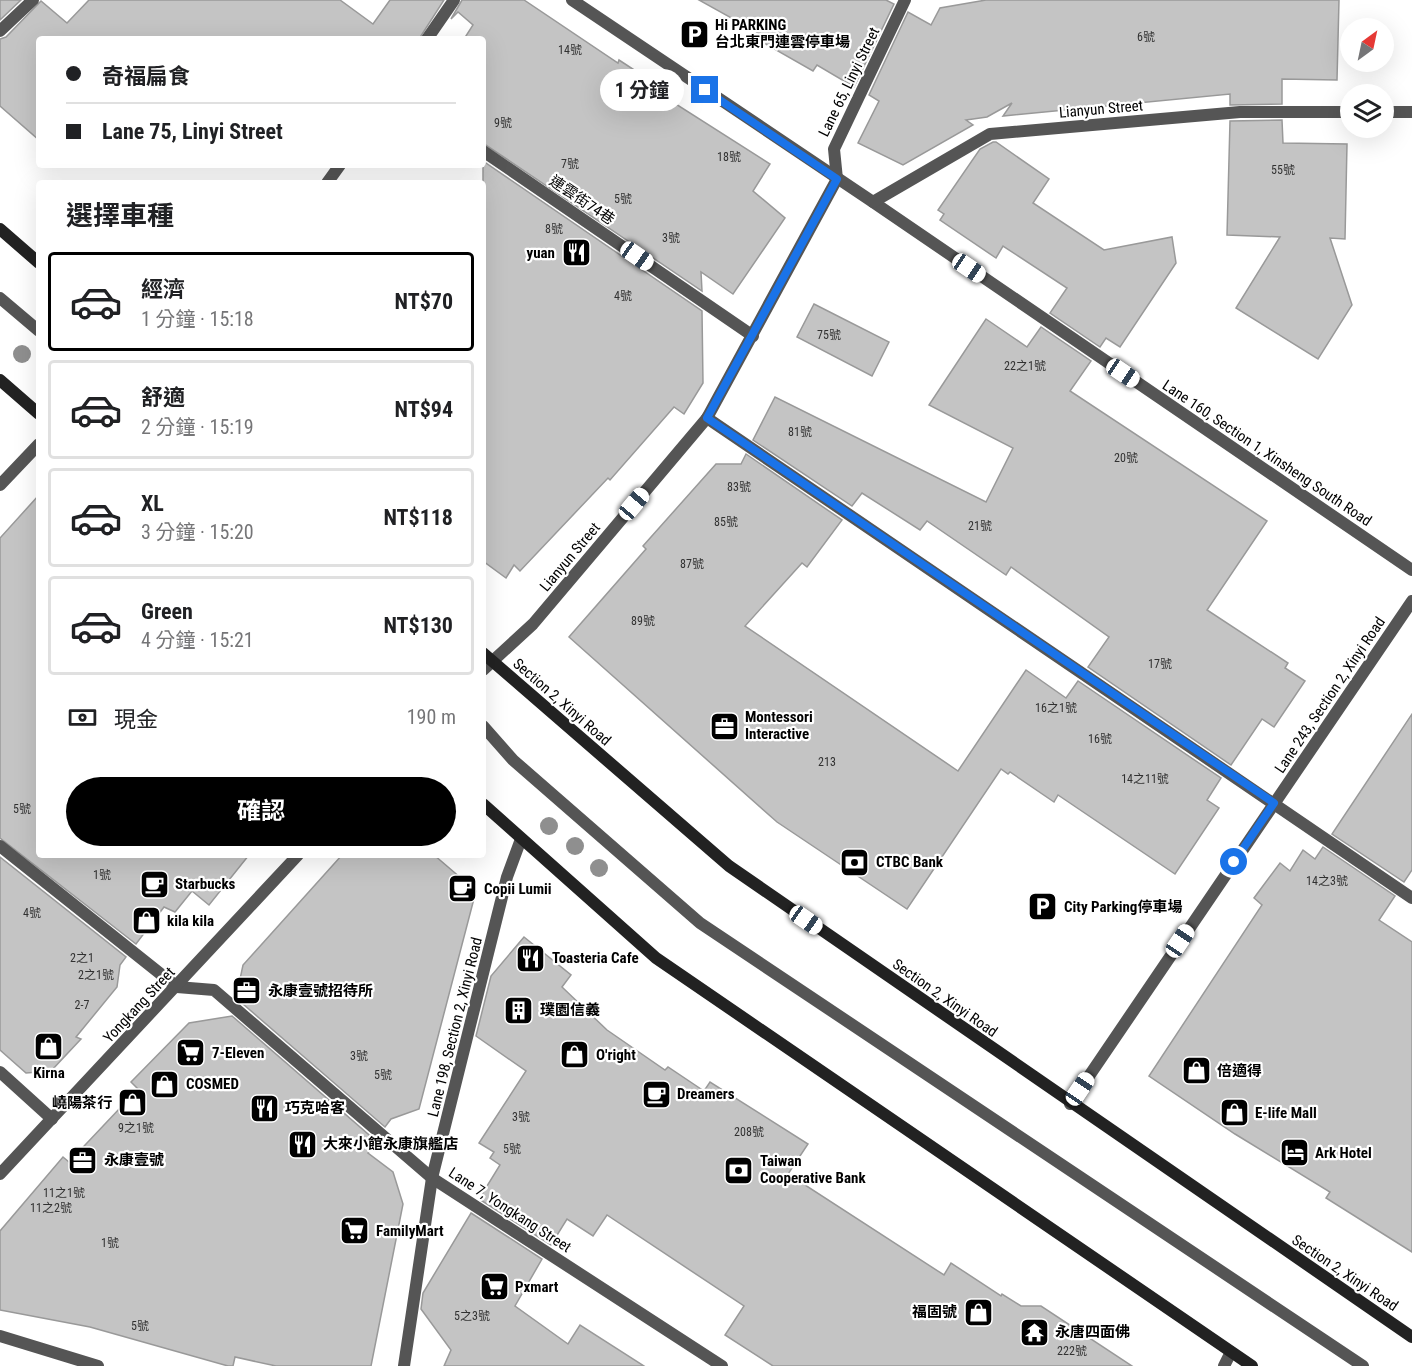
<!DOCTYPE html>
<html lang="zh-TW">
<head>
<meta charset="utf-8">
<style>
	body { margin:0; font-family:"Roboto Condensed","Noto Sans TC",sans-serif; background:#f2f2f2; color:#202124; height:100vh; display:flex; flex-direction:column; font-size:22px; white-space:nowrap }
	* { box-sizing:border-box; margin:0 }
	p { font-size:20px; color:#757577 }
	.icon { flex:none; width:33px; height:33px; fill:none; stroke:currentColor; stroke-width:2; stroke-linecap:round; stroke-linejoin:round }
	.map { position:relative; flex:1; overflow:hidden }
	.details { position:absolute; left:36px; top:180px; width:450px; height:678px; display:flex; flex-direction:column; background:#fff; border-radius:6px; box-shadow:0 6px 24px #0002 }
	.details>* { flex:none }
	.top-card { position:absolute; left:36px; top:36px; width:450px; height:132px; border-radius:6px; box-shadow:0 6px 24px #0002; display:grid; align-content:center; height:132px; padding:0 30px; background:#fff }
	.needle { width:39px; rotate:33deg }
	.tools { position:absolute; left:1340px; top:18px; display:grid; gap:12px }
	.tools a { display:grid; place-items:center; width:54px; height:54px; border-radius:50%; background:#fff; box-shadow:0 6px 24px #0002; font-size:30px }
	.end { position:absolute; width:27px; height:27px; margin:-14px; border:8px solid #1a73e8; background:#fff; box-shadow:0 0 0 3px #fff }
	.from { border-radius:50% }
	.bubble { position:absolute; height:42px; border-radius:21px; background:#fff; box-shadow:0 6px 24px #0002; font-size:20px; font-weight:700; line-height:42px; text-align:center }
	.car { position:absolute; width:18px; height:36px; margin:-18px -9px; border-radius:8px; box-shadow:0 0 4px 2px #0007; background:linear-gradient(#fff 24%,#345 0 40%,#fff 0 76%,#345 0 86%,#fff 0) }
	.top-card b { display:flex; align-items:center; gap:21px; height:57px; font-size:22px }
	.top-card b+b { border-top:2px solid #e0e0e0 }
	.top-card i { width:15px; height:15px; background:#202124 }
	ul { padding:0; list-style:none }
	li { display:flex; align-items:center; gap:18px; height:99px; margin:0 12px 9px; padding:0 18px; border:3px solid #e0e0e0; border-radius:6px }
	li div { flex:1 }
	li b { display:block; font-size:22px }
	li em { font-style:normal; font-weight:700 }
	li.active { border-color:#000 }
	li>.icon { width:54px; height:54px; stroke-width:1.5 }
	h2 { padding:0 30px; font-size:27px; line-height:72px }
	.pay { display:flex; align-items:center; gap:15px; height:66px; padding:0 30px; font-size:22px }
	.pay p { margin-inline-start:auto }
	.primary-button { display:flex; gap:12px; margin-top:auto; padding:12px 30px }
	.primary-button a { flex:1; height:69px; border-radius:36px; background:#000; color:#fff; font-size:24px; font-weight:700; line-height:69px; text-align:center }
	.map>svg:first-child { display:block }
	.building { fill:#c4c4c4; stroke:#999; stroke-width:1.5 }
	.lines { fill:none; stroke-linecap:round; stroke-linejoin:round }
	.service { stroke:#555; stroke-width:12 }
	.minor { stroke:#555; stroke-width:12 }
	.secondary { stroke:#222; stroke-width:12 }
	.tree { fill:#8f8f8f }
	.route { stroke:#1a73e8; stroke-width:8 }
	.labels { text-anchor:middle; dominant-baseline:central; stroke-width:4.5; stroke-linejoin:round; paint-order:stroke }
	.number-label { font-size:12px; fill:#313131 }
	.poi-label { font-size:15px; font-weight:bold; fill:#000; stroke:#fff; text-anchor:start }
	.street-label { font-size:15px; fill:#000; stroke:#fff }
</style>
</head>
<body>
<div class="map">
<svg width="1412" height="1366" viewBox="0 0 1412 1366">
	<rect width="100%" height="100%" fill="#fff"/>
	<g class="building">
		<polygon points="0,0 21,0 0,20"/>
		<polygon points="89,0 340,0 373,24 390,0 444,0 419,39 39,39 39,140 0,106 0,39 6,37 41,1 67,23"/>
		<polygon points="462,0 524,0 618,63 619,60 674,96 671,101 770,164 753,191 785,218 733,294 701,272 702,291 483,143 483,39 464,39 473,25 458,12 451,19"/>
		<polygon points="699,0 886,0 894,4 854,87 817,65 813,71 762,42 764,36"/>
		<polygon points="986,0 1339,0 1337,80 1282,79 1282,104 1230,105 1230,94 1003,116 1012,103 987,117 966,120 973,125 903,165 858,143 879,101 869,95 908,12 931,25 940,8"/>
		<polygon points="1282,120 1283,143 1347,144 1345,239 1330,238 1352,305 1318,359 1236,308 1280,237 1227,235 1230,121"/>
		<polygon points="993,142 996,142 1049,179 1033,203 1104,250 1172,237 1176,263 1120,347 1106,338 1100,347 1050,313 1067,288 1003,246 996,258 940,220 944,214 938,210 980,149"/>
		<polygon points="483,161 702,311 703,383 684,414 674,407 610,480 608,478 520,571 514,565 506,578 483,561"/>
		<polygon points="814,304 889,342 872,376 797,337"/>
		<polygon points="986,319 1027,347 1041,327 1091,361 1070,391 1267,521 1207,610 1288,663 1285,668 1305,681 1274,727 1262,719 1231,765 1088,667 1109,637 1011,567 1006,575 927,521 920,530 862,493 852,506 753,440 775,397 986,502 1013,448 929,405"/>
		<polygon points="746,454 842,520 807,567 802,563 745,626 958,771 1026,670 1066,698 1078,681 1221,778 1207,800 1219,808 1175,874 1058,795 1054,802 1010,772 1008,774 1001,769 907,909 777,822 569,637 646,549 643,546 716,464 741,464"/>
		<polygon points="39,495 39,855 249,855 209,905 192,891 175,912 164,907 136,944 0,838 0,538"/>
		<polygon points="1412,714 1412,870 1404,882 1332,834"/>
		<polygon points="1323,847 1395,896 1379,920 1412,942 1412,1252 1326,1198 1330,1192 1235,1134 1149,1076 1262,905 1254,898 1280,863 1290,871 1303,850 1315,859"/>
		<polygon points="342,855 434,855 476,891 419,1109 391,1119 385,1127 236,998 243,965"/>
		<polygon points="0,857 126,957 120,965 117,987 76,1037 81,1039 51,1071 26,1073 0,1050"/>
		<polygon points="524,937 571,975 562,987 607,1030 665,1070 668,1067 704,1091 710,1082 808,1144 788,1174 944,1275 951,1263 1001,1296 1002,1294 1021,1306 1041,1306 1132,1366 773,1366 725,1335 744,1306 607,1215 593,1236 567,1219 551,1245 479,1199 500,1165 490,1158 494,1152 479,1143 526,1071 476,1036 491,976"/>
		<polygon points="232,1016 376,1141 368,1153 393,1172 403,1204 371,1366 276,1366 235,1357 233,1366 228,1366 90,1327 0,1310 0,1231 63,1157 69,1162 138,1089 131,1082 189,1023"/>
		<polygon points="471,1213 542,1259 515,1306 568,1344 580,1325 644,1366 444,1366 451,1350 421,1309 423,1293"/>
	</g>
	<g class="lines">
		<g class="service">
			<polyline points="572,0 873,202 1412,570"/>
			<polyline points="483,151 753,336"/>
			<polyline points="837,179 834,149 905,0"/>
			<polyline points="0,298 39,331"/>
			<polyline points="707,418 1412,898"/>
			<polyline points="483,726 513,760 700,923 1363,1366"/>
			<polyline points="0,846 177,987 214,990 432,1178 722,1366"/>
			<polyline points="0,1072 52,1119"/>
			<polyline points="1070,1104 1412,601"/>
			<polyline points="0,1336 98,1366"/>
			<polyline points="404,1366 432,1178 507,877 521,839"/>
			<polyline points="1224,1366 1231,1352"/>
		</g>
		<g class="minor">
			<polyline points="0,31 33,0"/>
			<polyline points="427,39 454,0"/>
			<polyline points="1383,112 1412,112"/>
			<polyline points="327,183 340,165"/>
			<polyline points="873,202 990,134 1240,112 1350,112"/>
			<polyline points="0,485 39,444"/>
			<polyline points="483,670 533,624 707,418 837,179"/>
			<polyline points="0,1174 298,855"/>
		</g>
		<g class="secondary">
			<polyline points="0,229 39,263"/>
			<polyline points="0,380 39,414"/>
			<polyline points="483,653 729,866 1412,1337"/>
			<polyline points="483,804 656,958 1252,1366"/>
		</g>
	</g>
	<g class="tree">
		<circle cx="22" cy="354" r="9"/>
		<circle cx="549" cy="826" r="9"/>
		<circle cx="575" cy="846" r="9"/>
		<circle cx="599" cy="868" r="9"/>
	</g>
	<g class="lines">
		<polyline class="route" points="705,90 837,179 707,418 1274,803 1234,862"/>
	</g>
	<defs>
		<symbol id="parking-square" viewBox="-11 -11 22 22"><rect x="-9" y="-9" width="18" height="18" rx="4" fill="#000" stroke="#fff"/><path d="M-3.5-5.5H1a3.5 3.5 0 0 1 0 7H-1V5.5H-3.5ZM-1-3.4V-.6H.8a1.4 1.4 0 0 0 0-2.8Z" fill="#fff"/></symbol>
		<symbol id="restaurant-square" viewBox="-11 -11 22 22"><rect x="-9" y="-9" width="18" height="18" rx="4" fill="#000" stroke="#fff"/><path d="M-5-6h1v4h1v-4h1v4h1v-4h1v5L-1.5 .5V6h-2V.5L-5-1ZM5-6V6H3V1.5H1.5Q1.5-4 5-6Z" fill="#fff"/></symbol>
		<symbol id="office-square" viewBox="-11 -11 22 22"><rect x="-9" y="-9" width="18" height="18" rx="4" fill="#000" stroke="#fff"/><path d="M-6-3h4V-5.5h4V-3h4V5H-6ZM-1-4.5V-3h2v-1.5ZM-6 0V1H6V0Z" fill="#fff"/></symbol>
		<symbol id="bank-square" viewBox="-11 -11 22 22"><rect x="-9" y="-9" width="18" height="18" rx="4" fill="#000" stroke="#fff"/><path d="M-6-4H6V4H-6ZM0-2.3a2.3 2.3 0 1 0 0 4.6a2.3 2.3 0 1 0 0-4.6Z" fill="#fff"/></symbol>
		<symbol id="cafe-square" viewBox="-11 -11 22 22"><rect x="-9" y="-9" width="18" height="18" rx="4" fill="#000" stroke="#fff"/><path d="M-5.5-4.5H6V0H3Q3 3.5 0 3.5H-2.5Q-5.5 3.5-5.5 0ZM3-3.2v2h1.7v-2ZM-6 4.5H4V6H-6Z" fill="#fff"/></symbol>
		<symbol id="shop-square" viewBox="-11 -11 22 22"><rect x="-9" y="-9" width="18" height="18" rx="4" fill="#000" stroke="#fff"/><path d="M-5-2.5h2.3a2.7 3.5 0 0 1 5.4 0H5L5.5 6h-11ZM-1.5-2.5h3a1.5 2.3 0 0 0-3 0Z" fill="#fff"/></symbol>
		<symbol id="building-square" viewBox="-11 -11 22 22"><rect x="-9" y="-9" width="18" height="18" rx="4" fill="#000" stroke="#fff"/><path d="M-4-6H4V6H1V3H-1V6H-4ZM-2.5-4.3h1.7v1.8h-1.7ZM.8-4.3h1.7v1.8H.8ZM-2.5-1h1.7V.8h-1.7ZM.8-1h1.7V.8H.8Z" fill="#fff"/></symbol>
		<symbol id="supermarket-square" viewBox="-11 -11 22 22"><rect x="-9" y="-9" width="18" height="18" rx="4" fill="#000" stroke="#fff"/><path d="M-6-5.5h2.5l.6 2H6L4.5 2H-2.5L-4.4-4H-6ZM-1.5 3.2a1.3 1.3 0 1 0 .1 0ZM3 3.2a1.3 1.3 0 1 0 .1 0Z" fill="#fff"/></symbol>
		<symbol id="hotel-square" viewBox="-11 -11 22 22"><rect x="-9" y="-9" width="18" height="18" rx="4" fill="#000" stroke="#fff"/><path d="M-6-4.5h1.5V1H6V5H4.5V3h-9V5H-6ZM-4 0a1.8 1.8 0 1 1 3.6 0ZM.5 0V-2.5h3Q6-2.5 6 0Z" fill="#fff"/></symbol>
		<symbol id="temple-square" viewBox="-11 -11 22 22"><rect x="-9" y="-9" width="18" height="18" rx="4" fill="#000" stroke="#fff"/><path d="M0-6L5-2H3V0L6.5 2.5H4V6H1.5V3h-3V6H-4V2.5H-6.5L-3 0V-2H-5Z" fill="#fff"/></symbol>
	</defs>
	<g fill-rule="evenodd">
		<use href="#parking-square" x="678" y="18" width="33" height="33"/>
		<use href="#restaurant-square" x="560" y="236" width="33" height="33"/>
		<use href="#office-square" x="708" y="710" width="33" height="33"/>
		<use href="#bank-square" x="838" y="846" width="33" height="33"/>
		<use href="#cafe-square" x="138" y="868" width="33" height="33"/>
		<use href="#cafe-square" x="446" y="872" width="33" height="33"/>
		<use href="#parking-square" x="1026" y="890" width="33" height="33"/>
		<use href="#shop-square" x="130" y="904" width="33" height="33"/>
		<use href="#restaurant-square" x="514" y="942" width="33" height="33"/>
		<use href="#office-square" x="230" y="974" width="33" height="33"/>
		<use href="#building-square" x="502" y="994" width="33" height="33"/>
		<use href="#shop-square" x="32" y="1030" width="33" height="33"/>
		<use href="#supermarket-square" x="174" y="1036" width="33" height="33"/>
		<use href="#shop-square" x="558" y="1038" width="33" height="33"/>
		<use href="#shop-square" x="1180" y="1054" width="33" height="33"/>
		<use href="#shop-square" x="148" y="1068" width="33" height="33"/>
		<use href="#cafe-square" x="640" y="1078" width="33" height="33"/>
		<use href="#shop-square" x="116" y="1086" width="33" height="33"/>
		<use href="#restaurant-square" x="248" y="1092" width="33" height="33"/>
		<use href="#shop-square" x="1218" y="1096" width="33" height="33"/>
		<use href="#restaurant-square" x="286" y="1128" width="33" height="33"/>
		<use href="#hotel-square" x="1278" y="1136" width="33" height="33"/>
		<use href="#office-square" x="66" y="1144" width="33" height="33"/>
		<use href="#bank-square" x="722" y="1154" width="33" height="33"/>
		<use href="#supermarket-square" x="338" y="1214" width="33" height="33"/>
		<use href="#supermarket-square" x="478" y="1270" width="33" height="33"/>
		<use href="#shop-square" x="962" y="1296" width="33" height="33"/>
		<use href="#temple-square" x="1018" y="1316" width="33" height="33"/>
	</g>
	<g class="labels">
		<g class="number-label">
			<text x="1146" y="37">6號</text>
			<text x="570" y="50">14號</text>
			<text x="503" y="123">9號</text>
			<text x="729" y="157">18號</text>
			<text x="570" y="164">7號</text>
			<text x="1283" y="170">55號</text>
			<text x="623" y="199">5號</text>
			<text x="554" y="229">8號</text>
			<text x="671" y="238">3號</text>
			<text x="623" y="296">4號</text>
			<text x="829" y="335">75號</text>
			<text x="1025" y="366">22之1號</text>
			<text x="800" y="432">81號</text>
			<text x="1126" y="458">20號</text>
			<text x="739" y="487">83號</text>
			<text x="726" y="522">85號</text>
			<text x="980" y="526">21號</text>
			<text x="692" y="564">87號</text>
			<text x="643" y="621">89號</text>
			<text x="1160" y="664">17號</text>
			<text x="1056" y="708">16之1號</text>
			<text x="1100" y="739">16號</text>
			<text x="827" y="762">213</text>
			<text x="1145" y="779">14之11號</text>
			<text x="22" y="809">5號</text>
			<text x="102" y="875">1號</text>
			<text x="1327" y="881">14之3號</text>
			<text x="32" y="913">4號</text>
			<text x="82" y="958">2之1</text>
			<text x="96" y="975">2之1號</text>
			<text x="82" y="1005">2-7</text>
			<text x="359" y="1056">3號</text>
			<text x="383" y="1075">5號</text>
			<text x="521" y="1117">3號</text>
			<text x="136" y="1128">9之1號</text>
			<text x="749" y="1132">208號</text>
			<text x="512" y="1149">5號</text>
			<text x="64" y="1193">11之1號</text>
			<text x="51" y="1208">11之2號</text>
			<text x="110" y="1243">1號</text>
			<text x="472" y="1316">5之3號</text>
			<text x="140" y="1326">5號</text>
			<text x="1072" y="1351">222號</text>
		</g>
		<g class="poi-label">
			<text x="715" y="25">Hi PARKING<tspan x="715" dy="17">台北東門連雲停車場</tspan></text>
			<text x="555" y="253" text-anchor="end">yuan</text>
			<text x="745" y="717">Montessori<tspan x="745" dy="17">Interactive</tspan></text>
			<text x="876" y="862">CTBC Bank</text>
			<text x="175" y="884">Starbucks</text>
			<text x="484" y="889">Copii Lumii</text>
			<text x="1064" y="907">City Parking停車場</text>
			<text x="167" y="921">kila kila</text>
			<text x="552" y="958">Toasteria Cafe</text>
			<text x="268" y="991">永康壹號招待所</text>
			<text x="540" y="1010">璞園信義</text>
			<text x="212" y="1053">7-Eleven</text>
			<text x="596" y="1055">O'right</text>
			<text x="1217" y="1071">倍適得</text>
			<text x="49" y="1073" text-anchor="middle">Kirna</text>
			<text x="186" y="1084">COSMED</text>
			<text x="677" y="1094">Dreamers</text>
			<text x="112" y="1103" text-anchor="end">嶢陽茶行</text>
			<text x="285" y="1108">巧克哈客</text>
			<text x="1255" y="1113">E-life Mall</text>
			<text x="323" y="1144">大來小館永康旗艦店</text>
			<text x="1315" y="1153">Ark Hotel</text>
			<text x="104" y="1160">永康壹號</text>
			<text x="760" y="1161">Taiwan<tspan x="760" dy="17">Cooperative Bank</tspan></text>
			<text x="376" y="1231">FamilyMart</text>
			<text x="515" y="1287">Pxmart</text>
			<text x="957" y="1312" text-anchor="end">福固號</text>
			<text x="1055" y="1332">永唐四面佛</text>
		</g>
		<g class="street-label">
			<text transform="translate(849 82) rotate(-64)">Lane 65, Linyi Street</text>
			<text transform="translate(1101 109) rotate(-5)">Lianyun Street</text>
			<text transform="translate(582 200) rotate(34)">連雲街74巷</text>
			<text transform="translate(1267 453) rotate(34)">Lane 160, Section 1, Xinsheng South Road</text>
			<text transform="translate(570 557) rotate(-50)">Lianyun Street</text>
			<text transform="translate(1330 695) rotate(-56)">Lane 243, Section 2, Xinyi Road</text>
			<text transform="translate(562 702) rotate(41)">Section 2, Xinyi Road</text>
			<text transform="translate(945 998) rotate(35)">Section 2, Xinyi Road</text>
			<text transform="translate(139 1005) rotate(-47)">Yongkang Street</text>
			<text transform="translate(455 1027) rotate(-76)">Lane 198, Section 2, Xinyi Road</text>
			<text transform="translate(510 1210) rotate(33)">Lane 7, Yongkang Street</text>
			<text transform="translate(1345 1273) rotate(34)">Section 2, Xinyi Road</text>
		</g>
	</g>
</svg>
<div class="tools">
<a><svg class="needle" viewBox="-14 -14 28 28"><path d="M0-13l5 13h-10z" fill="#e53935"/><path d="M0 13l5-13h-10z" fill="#757577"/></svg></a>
<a><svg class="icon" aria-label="layers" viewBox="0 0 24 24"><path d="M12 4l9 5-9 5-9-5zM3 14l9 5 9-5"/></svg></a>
</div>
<i class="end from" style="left:1234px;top:862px"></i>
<i class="end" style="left:705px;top:90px"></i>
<div class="bubble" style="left:600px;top:69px;width:84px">1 分鐘</div>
<i class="car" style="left:637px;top:256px;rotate:125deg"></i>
<i class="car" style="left:969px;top:268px;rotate:124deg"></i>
<i class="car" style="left:1123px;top:373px;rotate:124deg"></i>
<i class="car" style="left:634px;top:504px;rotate:40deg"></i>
<i class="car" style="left:806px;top:920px;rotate:125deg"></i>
<i class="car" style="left:1180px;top:941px;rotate:34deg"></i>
<i class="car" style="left:1080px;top:1089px;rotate:34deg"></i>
<div class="top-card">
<b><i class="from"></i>奇福扁食</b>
<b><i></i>Lane 75, Linyi Street</b>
</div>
<section class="details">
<h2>選擇車種</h2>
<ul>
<li class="active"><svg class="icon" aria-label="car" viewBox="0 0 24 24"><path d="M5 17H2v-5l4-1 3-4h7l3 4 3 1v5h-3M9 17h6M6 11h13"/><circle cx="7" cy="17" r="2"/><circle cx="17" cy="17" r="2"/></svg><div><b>經濟</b><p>1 分鐘 · 15:18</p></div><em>NT$70</em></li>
<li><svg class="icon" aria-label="car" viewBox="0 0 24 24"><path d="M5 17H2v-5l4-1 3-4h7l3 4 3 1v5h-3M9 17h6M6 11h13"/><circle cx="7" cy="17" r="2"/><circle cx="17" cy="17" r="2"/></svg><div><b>舒適</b><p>2 分鐘 · 15:19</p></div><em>NT$94</em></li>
<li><svg class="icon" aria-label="car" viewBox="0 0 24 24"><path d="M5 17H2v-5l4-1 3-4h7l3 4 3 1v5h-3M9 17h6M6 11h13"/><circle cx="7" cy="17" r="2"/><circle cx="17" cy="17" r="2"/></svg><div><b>XL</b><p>3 分鐘 · 15:20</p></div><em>NT$118</em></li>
<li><svg class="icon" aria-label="car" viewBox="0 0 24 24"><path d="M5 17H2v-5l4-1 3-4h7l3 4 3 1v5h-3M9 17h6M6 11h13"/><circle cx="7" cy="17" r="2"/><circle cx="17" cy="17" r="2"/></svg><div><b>Green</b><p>4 分鐘 · 15:21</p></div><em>NT$130</em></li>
</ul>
<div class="pay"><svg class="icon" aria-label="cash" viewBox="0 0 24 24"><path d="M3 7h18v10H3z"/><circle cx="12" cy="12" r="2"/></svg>現金<p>190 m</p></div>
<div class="primary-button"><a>確認</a></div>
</section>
</div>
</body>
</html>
